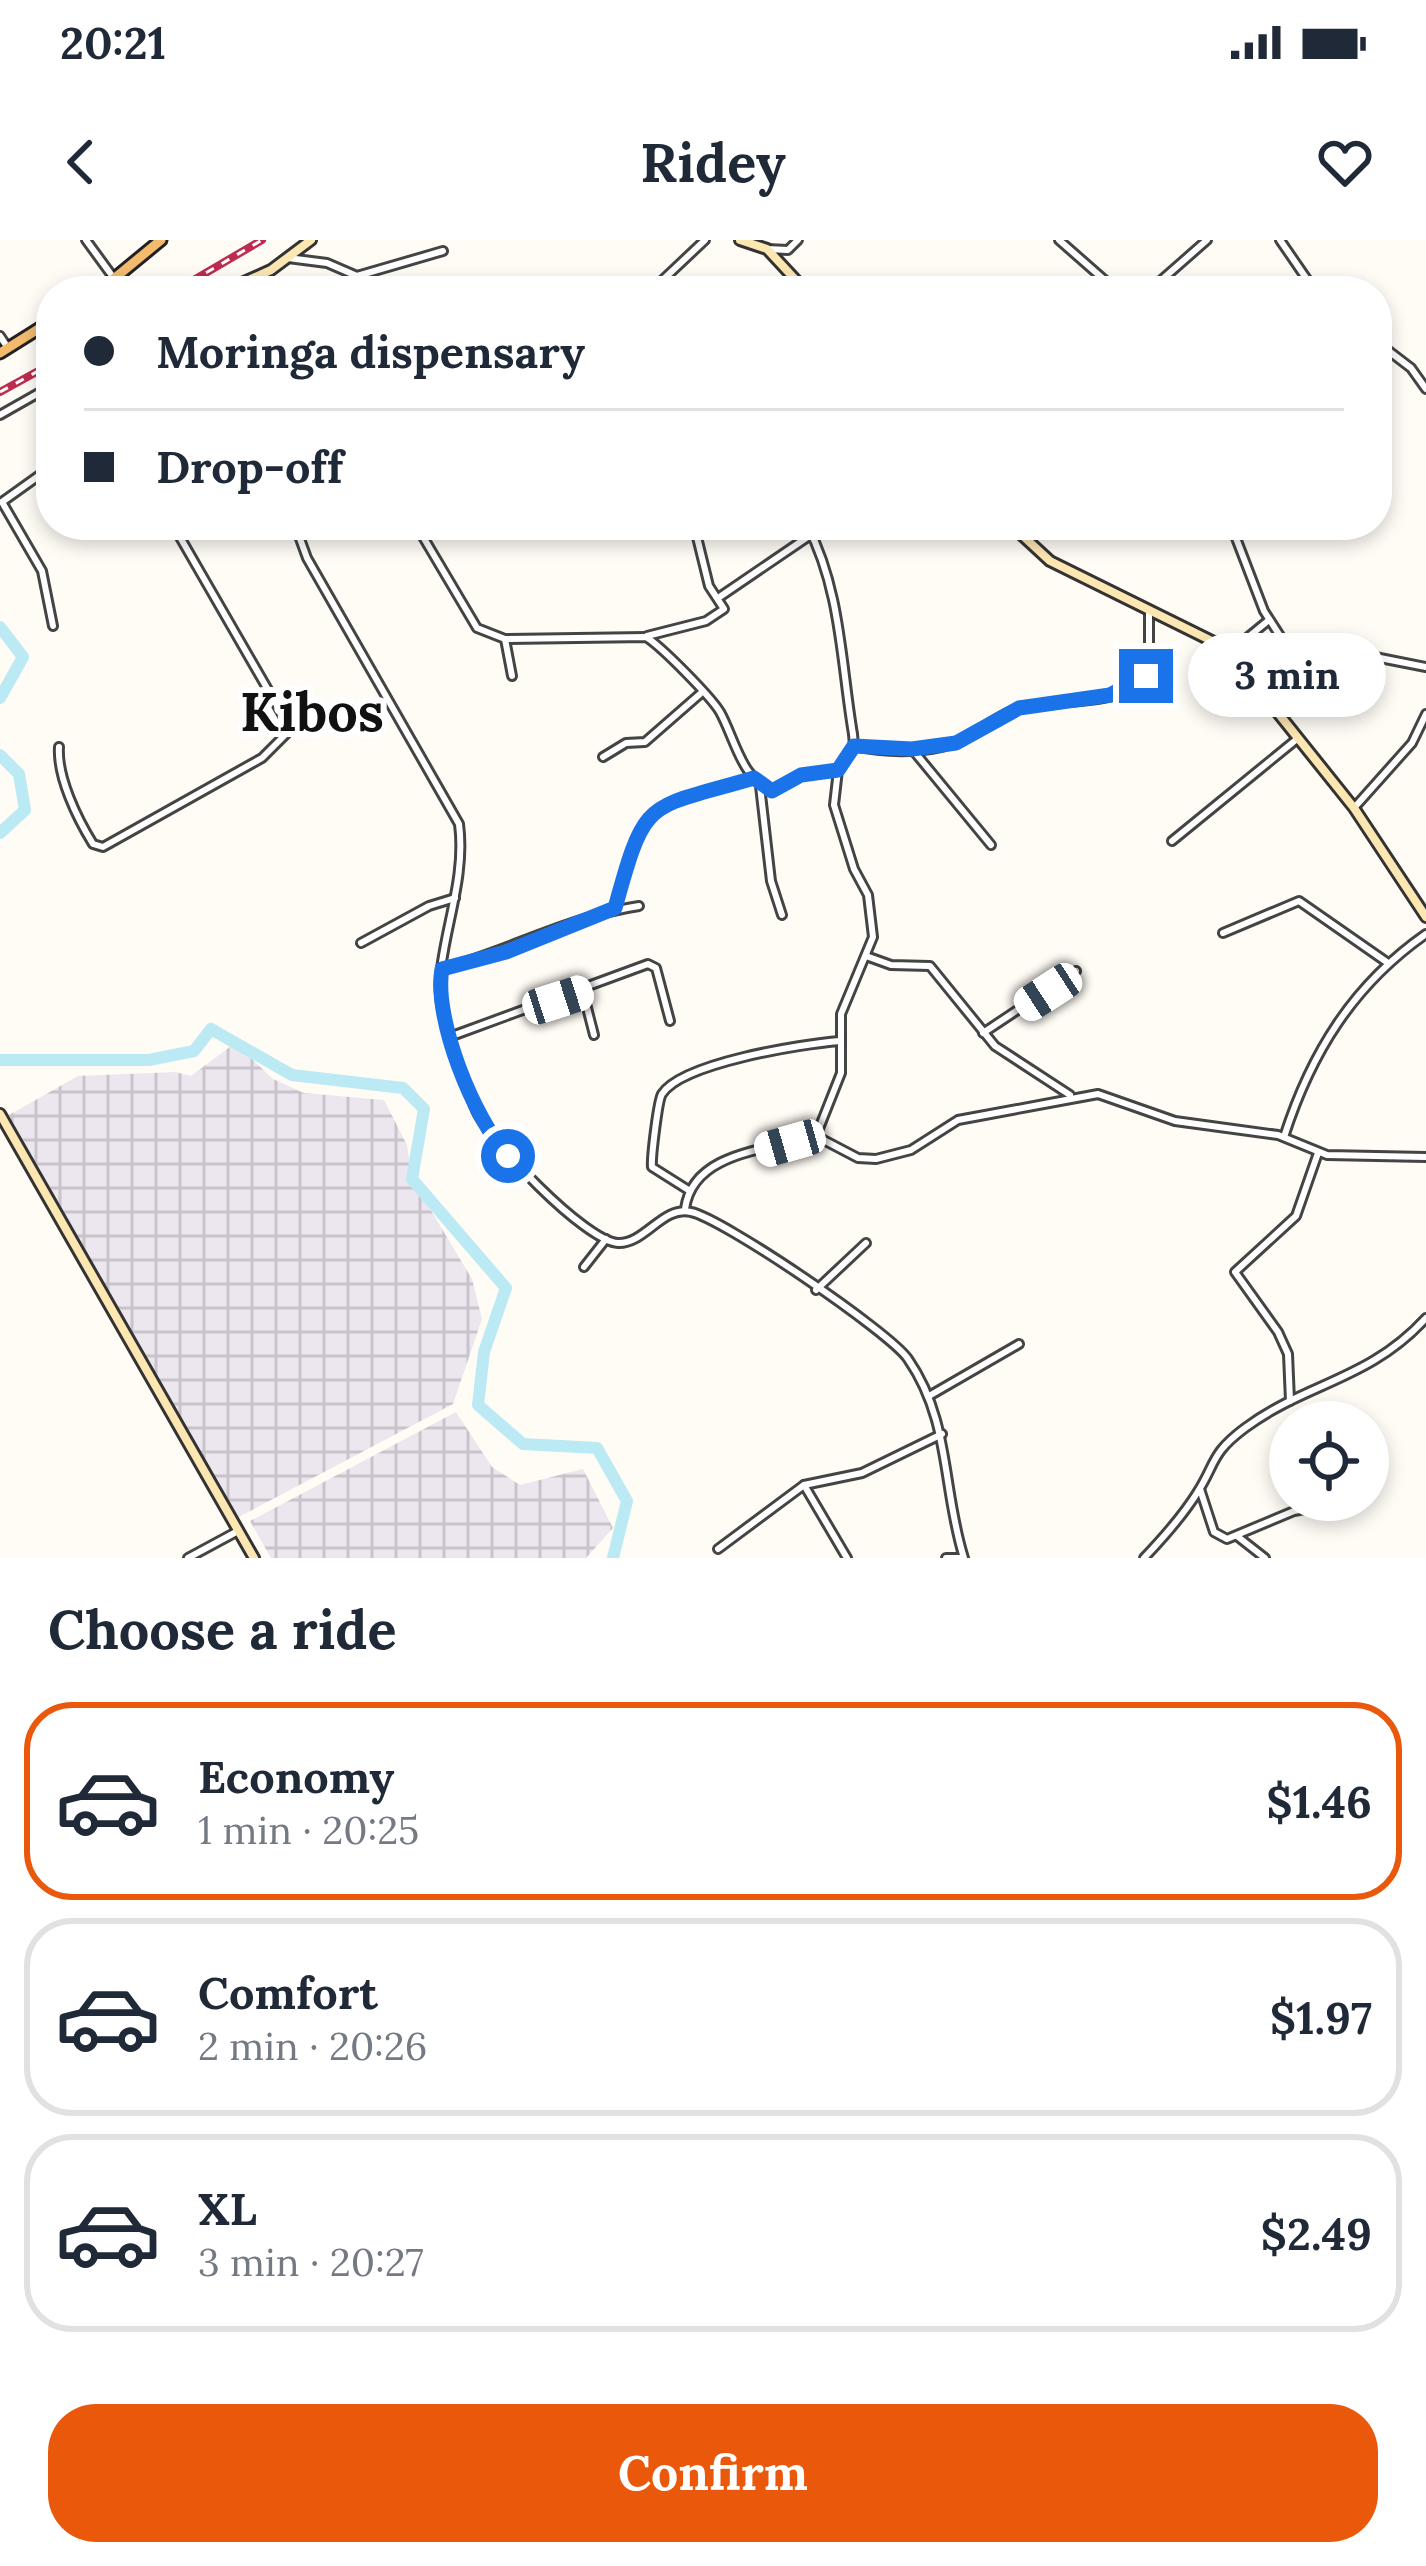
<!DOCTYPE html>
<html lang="en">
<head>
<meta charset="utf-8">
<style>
	body { margin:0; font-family:Lora,serif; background:#f2f2f3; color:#1f2937; height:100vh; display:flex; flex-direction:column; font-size:45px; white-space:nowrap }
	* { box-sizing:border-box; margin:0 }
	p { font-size:39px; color:#747a83 }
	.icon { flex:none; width:66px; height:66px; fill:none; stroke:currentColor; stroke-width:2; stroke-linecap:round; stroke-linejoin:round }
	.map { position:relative; height:1318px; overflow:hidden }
	.sheet { display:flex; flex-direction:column; background:#fff; flex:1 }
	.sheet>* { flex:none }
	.top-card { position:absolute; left:36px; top:36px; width:1356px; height:264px; border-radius:48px; box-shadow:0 6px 18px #0003; display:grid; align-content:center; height:264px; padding:0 48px; background:#fff }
	.controls { position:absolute; left:1269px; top:1161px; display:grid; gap:24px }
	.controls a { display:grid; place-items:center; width:120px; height:120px; border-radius:50%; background:#fff; box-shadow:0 6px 18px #0003; font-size:60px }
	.end { position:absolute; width:54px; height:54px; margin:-27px; border:15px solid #1a73e8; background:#fff; box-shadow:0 0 0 6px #fff }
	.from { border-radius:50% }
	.bubble { position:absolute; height:84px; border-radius:42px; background:#fff; box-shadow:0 6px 18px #0003; font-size:39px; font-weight:800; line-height:84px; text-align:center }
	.car { position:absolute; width:36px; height:72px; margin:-36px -18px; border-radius:15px; box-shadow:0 0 9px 3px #0007; background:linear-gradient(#fff 24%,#345 0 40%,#fff 0 76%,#345 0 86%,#fff 0) }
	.top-card b { display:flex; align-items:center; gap:42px; height:114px; font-size:45px }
	.top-card b+b { border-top:3px solid #e0e1e3 }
	.top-card i { width:30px; height:30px; background:#1f2937 }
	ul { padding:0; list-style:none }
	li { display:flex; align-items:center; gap:36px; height:198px; margin:0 24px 18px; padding:0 24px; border:6px solid #e0e1e3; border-radius:48px }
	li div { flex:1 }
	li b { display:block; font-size:45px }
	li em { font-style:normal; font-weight:800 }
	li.on { border-color:#ea580c }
	li>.icon { width:108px; height:108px; stroke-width:1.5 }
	h2 { padding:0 48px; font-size:54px; line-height:144px }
	.action { display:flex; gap:24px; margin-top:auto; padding:24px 48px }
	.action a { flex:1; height:138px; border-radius:48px; background:#ea580c; color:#fff; font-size:48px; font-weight:800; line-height:138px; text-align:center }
	.status { display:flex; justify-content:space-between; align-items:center; height:84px; padding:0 60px; background:#fff; direction:ltr }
	.status svg { height:33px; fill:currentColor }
	header { display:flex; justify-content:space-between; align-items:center; height:156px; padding:0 48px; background:#fff; font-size:54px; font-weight:800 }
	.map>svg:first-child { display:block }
	.industrial { fill:url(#industrial-grid) }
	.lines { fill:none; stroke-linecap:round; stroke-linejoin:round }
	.river { stroke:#bbeaf5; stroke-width:12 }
	.street-casing { stroke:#444; stroke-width:12 }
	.secondary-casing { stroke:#333; stroke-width:14 }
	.primary-casing { stroke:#222; stroke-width:15 }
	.street { stroke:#fff; stroke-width:6 }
	.secondary { stroke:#fce6b2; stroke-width:8 }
	.primary { stroke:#f4bb6f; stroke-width:9 }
	.rail-casing { stroke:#be2b4e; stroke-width:8 }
	.rail { stroke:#fff; stroke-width:3; stroke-dasharray:9; stroke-linecap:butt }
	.route { stroke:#1a73e8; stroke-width:15 }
	.labels { text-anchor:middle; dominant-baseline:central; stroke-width:12; stroke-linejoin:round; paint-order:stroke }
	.district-label { font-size:54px; font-weight:bold; fill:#111; stroke:#fff }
</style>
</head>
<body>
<div class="status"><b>20:21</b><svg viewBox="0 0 49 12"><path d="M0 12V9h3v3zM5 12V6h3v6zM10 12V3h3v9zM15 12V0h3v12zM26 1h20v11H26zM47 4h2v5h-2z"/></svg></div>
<header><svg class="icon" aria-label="back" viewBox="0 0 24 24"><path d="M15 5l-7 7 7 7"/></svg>Ridey<svg class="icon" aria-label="heart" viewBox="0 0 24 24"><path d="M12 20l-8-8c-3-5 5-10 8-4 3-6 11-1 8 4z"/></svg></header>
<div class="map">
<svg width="1426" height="1318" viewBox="0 0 1426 1318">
	<defs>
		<pattern id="industrial-grid" width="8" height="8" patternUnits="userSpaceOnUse" patternTransform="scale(3)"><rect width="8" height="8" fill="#ece6ee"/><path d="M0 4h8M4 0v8" fill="none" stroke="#c9c4cb"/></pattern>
	</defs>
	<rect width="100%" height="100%" fill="#fffbf5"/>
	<g class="industrial">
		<polygon points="235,803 273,839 304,853 384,860 407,905 412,939 472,1039 482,1079 453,1164 237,1278 9,875 78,836 175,832 191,836"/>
		<polygon points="456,1172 492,1227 520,1245 583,1229 613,1288 586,1318 271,1318 250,1281"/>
	</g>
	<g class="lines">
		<g class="river">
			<polyline points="0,387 23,417 0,458"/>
			<polyline points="0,515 19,534 25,570 0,593"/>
			<polyline points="0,820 149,820 194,811 211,789 292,835 403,848 424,869 412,939 506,1048 484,1112 478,1165 523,1204 597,1208 627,1261 613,1318"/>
		</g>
		<defs>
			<g id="street">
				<polyline points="86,0 113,37"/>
				<polyline points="1059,0 1117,51"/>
				<polyline points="1280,0 1315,51"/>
				<polyline points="767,9 788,10 798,0"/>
				<polyline points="288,18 327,23 357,36 443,11"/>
				<polyline points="361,35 366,51"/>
				<polyline points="651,51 705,0"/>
				<polyline points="1149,51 1207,0"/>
				<polyline points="0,96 8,108"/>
				<polyline points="1377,102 1411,128 1426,149"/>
				<polyline points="0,175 51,146"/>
				<polyline points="51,227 2,262 42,331 53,386"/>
				<path d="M295 285 307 318 459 584C466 636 445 686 440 737 436 775 461 833 475 868 486 898 586 1002 618 1003 645 1004 663 965 691 972 722 978 891 1093 908 1119 951 1181 942 1249 964 1318H946"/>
				<path d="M416 285 477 388 505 399 646 397C662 407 711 457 720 472 735 499 741 538 772 551L801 535 838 530"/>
				<path d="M807 285C841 350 841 423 853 494L854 506 838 530 834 565 854 629 868 655 873 697 841 774V833L816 896"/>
				<polyline points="911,285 930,292 944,285"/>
				<polyline points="1231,285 1264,371 1300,427 1375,417 1426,427"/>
				<polyline points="721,356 812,294"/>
				<polyline points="647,396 706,381 724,369 709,346 694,285"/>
				<polyline points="505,399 512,436"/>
				<polyline points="1230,412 1269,380"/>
				<path d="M854 506C885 513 933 515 963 499 982 490 999 474 1020 468 1060 456 1123 472 1149 430V373"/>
				<path d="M59 507C57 537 77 578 93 604L103 607 262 518 287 493 286 481 173 285"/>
				<polyline points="912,509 991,605"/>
				<polyline points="603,517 626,503 645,502 700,454"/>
				<polyline points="760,546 771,641 782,675"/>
				<polyline points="1354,568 1412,503 1426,474"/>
				<polyline points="1172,601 1297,499"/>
				<path d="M615 669C647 556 644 570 754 538"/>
				<polyline points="1223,693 1299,661 1388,723"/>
				<polyline points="361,703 429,666 455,658"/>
				<polyline points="866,716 891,725 930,726 995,806 1070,855"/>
				<path d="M442 729C508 711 571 676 639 666"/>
				<polyline points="583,752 594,795"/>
				<polyline points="983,793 1076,731"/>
				<polyline points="452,796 648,724 656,728 670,781"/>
				<path d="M1284 897C1311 813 1353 745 1426 694"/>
				<path d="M690 951 652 927C651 918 658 860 662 854 682 823 801 804 840 801"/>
				<path d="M685 969C693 910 772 910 816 896L858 918 876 919 911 910 958 880 1098 854 1175 881 1278 895 1327 915 1426 917"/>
				<polyline points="584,1027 606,999"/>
				<polyline points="816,1050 866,1003"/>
				<polyline points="929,1156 1019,1104"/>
				<polyline points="1290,1161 1288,1114 1278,1092 1235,1032 1296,976 1318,913"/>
				<polyline points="804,1245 847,1318"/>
				<polyline points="1200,1249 1214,1292 1227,1299 1294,1271 1352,1260"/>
				<polyline points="1237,1296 1265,1318"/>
				<polyline points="718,1309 804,1245 862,1233 942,1194"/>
				<polyline points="188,1318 238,1291"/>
				<path d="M1144 1318C1163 1298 1182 1277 1197 1253 1216 1224 1210 1214 1245 1188 1307 1142 1368 1141 1426 1078"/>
			</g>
			<g id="secondary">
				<polyline points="740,0 767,9 806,51"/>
				<polyline points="224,51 271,30 311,0"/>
				<polyline points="1011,285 1050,321 1226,408 1354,568 1426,677"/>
				<polyline points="0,874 254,1318"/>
			</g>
			<g id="primary">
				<polyline points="99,51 161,0"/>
				<polyline points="0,113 51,81"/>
			</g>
		</defs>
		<use href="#street" class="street-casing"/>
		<use href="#secondary" class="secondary-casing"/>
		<use href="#primary" class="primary-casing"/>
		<use href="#street" class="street"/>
		<use href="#secondary" class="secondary"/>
		<use href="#primary" class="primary"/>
		<defs>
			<g id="rail">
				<polyline points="175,51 262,0"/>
				<polyline points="0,152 51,124"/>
			</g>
		</defs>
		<use href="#rail" class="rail-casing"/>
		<use href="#rail" class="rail"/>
	</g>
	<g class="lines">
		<path class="route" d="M508 916C474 879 433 778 442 729L506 712 615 668C646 555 645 570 754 538L772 551 801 535 838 530 854 506 912 509 956 503 1019 468 1110 455 1146 436"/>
	</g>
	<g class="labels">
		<g class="district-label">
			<text x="312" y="471">Kibos</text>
		</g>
	</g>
</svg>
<div class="controls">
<a><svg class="icon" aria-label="locate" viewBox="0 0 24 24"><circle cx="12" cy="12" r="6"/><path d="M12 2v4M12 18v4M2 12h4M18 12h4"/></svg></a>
</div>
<i class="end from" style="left:508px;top:916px"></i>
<i class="end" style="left:1146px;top:436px"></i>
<div class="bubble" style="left:1188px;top:393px;width:198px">3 min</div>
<i class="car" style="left:1048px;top:752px;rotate:237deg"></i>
<i class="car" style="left:558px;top:760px;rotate:72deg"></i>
<i class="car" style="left:790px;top:903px;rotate:254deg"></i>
<div class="top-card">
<b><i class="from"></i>Moringa dispensary</b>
<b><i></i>Drop-off</b>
</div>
</div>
<section class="sheet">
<h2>Choose a ride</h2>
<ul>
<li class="on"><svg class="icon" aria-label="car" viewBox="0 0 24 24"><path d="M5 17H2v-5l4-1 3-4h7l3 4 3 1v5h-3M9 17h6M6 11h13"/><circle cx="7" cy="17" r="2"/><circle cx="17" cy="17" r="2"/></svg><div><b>Economy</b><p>1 min · 20:25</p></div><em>$1.46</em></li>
<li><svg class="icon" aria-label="car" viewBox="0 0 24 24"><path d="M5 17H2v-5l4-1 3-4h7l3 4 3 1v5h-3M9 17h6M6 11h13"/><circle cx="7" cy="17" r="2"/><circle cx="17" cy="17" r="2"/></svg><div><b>Comfort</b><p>2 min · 20:26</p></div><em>$1.97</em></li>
<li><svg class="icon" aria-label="car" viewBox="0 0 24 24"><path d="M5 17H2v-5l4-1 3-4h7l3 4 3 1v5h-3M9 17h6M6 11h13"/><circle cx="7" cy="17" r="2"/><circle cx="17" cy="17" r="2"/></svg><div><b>XL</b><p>3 min · 20:27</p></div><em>$2.49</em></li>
</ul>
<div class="action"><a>Confirm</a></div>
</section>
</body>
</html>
